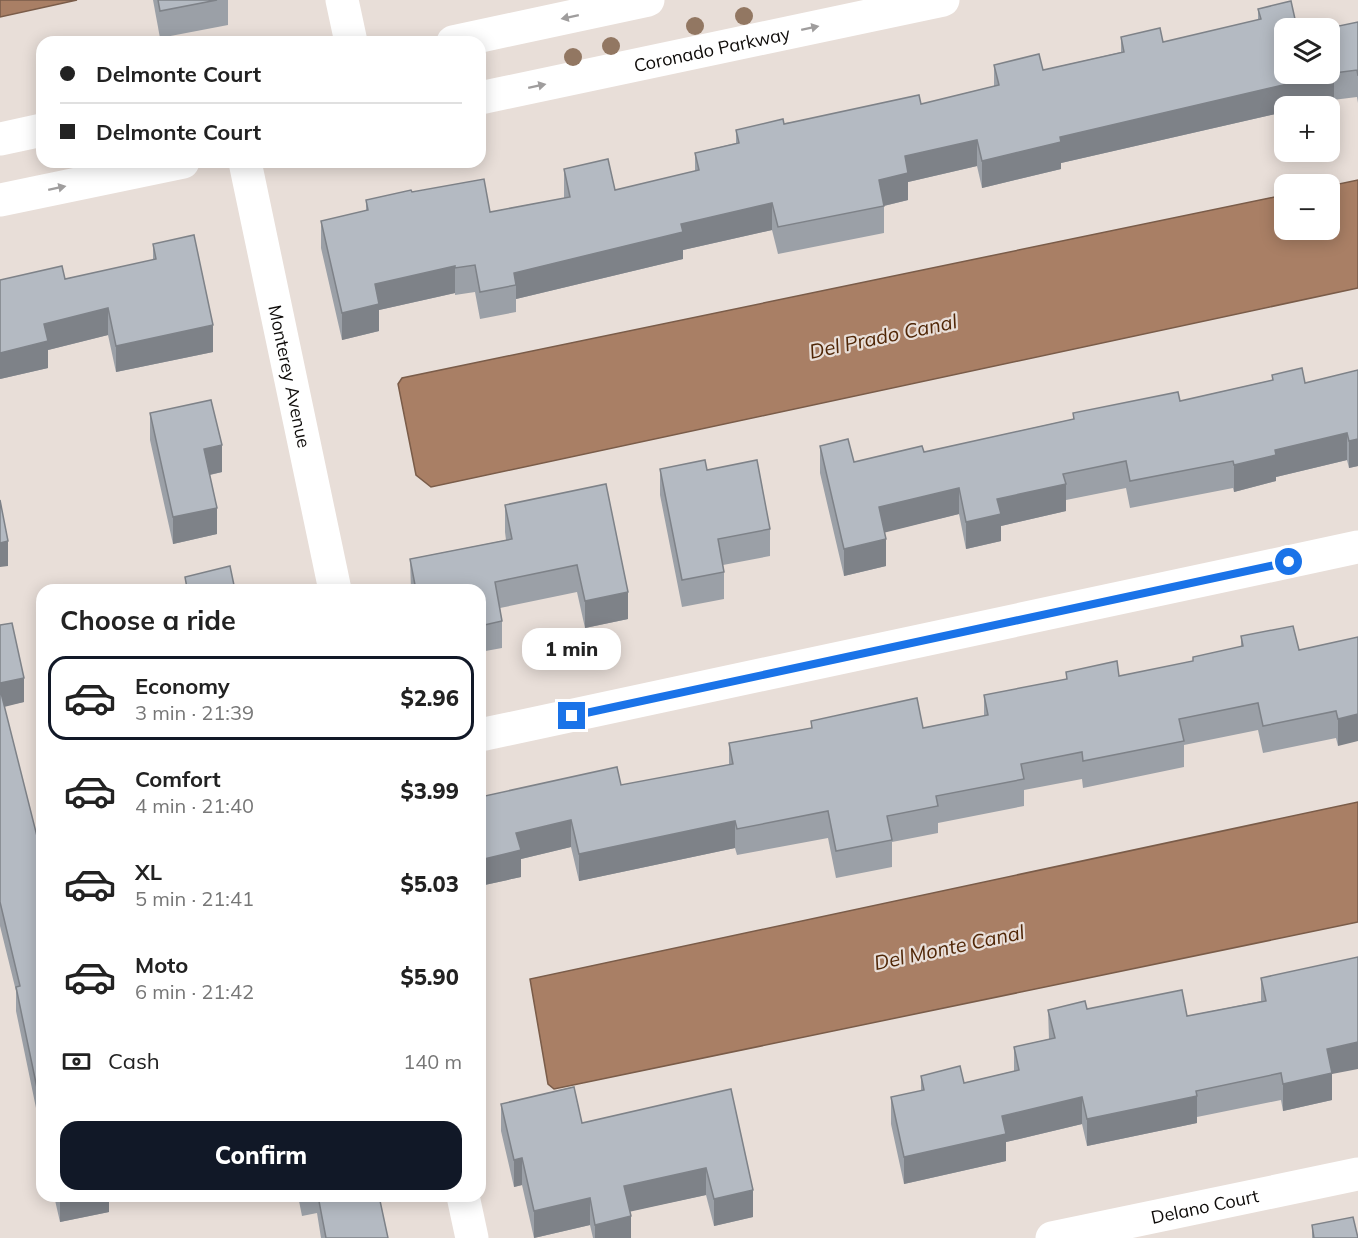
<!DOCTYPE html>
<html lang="en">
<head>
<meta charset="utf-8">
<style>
	body { margin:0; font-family:Mulish,sans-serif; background:#f6f6f6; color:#222; height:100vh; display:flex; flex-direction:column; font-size:22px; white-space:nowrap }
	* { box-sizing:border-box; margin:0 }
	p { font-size:20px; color:#767676 }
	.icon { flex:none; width:33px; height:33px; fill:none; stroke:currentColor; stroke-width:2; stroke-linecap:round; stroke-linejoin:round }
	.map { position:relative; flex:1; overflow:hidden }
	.panel { position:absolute; left:36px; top:584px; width:450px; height:618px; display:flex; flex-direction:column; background:#fff; border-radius:18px; box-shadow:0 3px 15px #0003 }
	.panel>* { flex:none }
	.top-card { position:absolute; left:36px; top:36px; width:450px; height:132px; border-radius:18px; box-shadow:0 3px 15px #0003; display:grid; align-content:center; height:132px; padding:0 24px; background:#fff }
	.buttons { position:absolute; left:1274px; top:18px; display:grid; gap:12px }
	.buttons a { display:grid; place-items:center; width:66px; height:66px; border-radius:12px; background:#fff; box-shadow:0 3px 15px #0003; font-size:30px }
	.end { position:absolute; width:27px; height:27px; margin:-14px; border:8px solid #1a73e8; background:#fff; box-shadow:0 0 0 3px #fff }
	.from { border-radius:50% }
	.bubble { position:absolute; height:42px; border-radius:18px; background:#fff; box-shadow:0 3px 15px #0003; font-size:20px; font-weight:800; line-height:42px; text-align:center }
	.top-card b { display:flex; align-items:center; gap:21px; height:57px; font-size:22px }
	.top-card b+b { border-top:2px solid #e0e0e0 }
	.top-card i { width:15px; height:15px; background:#222 }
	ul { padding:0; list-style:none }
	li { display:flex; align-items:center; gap:18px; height:84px; margin:0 12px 9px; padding:0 12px; border:3px solid transparent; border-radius:18px }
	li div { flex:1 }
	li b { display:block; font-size:22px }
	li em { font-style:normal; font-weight:800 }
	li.active { border-color:#111827 }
	li>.icon { width:54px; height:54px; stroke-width:1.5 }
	h2 { padding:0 24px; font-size:27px; line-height:72px }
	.pay { display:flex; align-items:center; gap:15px; height:66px; padding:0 24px; font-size:22px }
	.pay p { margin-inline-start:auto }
	.primary-button { display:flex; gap:12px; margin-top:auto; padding:12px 24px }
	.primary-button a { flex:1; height:69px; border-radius:18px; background:#111827; color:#fff; font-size:24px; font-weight:800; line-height:69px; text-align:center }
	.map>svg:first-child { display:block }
	.water { fill:#a97f65; stroke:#7a5c49; stroke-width:1.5 }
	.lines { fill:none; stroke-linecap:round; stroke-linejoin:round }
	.minor { stroke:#fff; stroke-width:33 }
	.tree { fill:#927762 }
	.wall { fill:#9ba0a7 }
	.shaded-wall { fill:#7e8288 }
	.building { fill:#b4bac2; stroke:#7e8288; stroke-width:1.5 }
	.oneway { fill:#9f9d9d }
	.route { stroke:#1a73e8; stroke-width:8 }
	.labels { text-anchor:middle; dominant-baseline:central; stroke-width:4.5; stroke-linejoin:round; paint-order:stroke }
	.street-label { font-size:18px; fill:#0e0b09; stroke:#e8ded8 }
	.water-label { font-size:20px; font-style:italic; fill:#502606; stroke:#e8ded8 }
</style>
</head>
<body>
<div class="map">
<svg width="1358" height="1238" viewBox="0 0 1358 1238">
	<rect width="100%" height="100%" fill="#e8ded8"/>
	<g class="water">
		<polygon points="0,0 77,0 0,17"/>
		<polygon points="1358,180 1358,288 431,487 416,475 398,384 402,378 1284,195 1284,230 1329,230 1329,186"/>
		<polygon points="1358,802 1358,922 554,1089 548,1084 530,979"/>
	</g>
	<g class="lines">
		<g class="minor">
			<polyline points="342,0 351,42"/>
			<polyline points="453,42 648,0"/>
			<path id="s1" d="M480 98 943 0"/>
			<polyline points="0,139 42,130"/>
			<path id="s2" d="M245 162 335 590"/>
			<polyline points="0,200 183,162"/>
			<polyline points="480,735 1358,547"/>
			<polyline points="463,1196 472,1238"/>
			<path id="s3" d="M1052 1238 1358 1174"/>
		</g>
	</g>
	<g class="tree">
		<circle cx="744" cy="16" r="9"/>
		<circle cx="695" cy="26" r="9"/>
		<circle cx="611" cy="46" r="9"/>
		<circle cx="573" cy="57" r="9"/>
	</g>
	<g class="wall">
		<polygon points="153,0 228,0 228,25 160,38"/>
		<polygon points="1258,9 1284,74 1358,22 1358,103 1357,97 1284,106 1284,112 1061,163 1061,169 982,188 977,166 908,182 908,200 884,206 884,233 778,254 772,230 683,250 683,259 516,299 516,312 480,319 475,292 455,295 455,293 379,310 379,331 342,340 321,248 321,221 366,211 366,200 412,192 490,212 564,198 564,169 615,190 695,171 695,153 736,143 736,130 921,104 994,86 994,65 1043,70 1121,52 1121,37 1163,42 1258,20"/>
		<polygon points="153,244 213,352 116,372 108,335 48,350 48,368 0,379 65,279 153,260"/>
		<polygon points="1358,370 1358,466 1349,468 1347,460 1276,477 1276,481 1234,492 1233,488 1130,508 1126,488 1066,500 1066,511 1001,526 1001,541 966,549 959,514 884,532 886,566 844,576 820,473 820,446 854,462 924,452 1073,419 1073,413 1180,401 1272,380 1272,375 1305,383"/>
		<polygon points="150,413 222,472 210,475 217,534 173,544 150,440"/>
		<polygon points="660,469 707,470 770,529 770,556 723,565 724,572 724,599 682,607 660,495"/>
		<polygon points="606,484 628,619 585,628 577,592 500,608 502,621 502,648 480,652 480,590 411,590 410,559 506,540 505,532 505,505"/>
		<polygon points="0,625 24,702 4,706 42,856 42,1137 16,1011 16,991 0,926"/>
		<polygon points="1241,636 1299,650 1358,637 1338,746 1336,738 1263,753 1258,730 1184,745 1184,767 1083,788 1082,779 1024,790 1024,806 938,823 938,833 892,842 892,867 836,878 828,838 737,855 735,848 579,881 571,847 521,859 521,877 480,886 621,785 729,765 729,743 811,728 811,721 923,728 984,716 984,695 1066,680 1066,672 1119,676 1193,661 1193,657 1241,647"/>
		<polygon points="1261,978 1332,1074 1332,1100 1283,1111 1281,1100 1197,1117 1197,1123 1087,1146 1082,1124 1006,1142 1006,1161 904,1184 891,1124 891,1097 921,1091 921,1076 964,1083 1014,1071 1014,1047 1049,1039 1048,1010 1087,1009 1187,1016 1261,1001"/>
		<polygon points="731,1089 753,1217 714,1226 706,1195 630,1211 631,1238 593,1238 590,1225 534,1238 522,1185 514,1187 501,1131 501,1104 582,1123"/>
		<polygon points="54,1196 109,1196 109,1212 60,1222"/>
		<polygon points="298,1196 379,1196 388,1238 321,1238 317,1213 302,1216"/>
		<polygon points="1312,1225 1358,1238 1312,1238"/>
	</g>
	<g class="shaded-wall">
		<polygon points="1334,73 1334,100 1307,106 1284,106 1284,112 1061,163 1061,169 982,188 982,161 1060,137"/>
		<polygon points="977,140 977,166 908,182 908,200 879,207 879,180 905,156"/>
		<polygon points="772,203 772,230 683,250 683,259 516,299 516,285 514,273 681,224"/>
		<polygon points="455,266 455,293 379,310 379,331 342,340 342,313 375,284"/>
		<polygon points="108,308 108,335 48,350 48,368 0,379 0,353 44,324"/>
		<polygon points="213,325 213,352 116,372 116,346"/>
		<polygon points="1347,433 1347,460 1276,477 1276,481 1234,492 1234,465 1275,450"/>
		<polygon points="1358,439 1358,466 1349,468 1349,441"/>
		<polygon points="222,445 222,472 204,476 204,449"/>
		<polygon points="1066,484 1066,511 1001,526 1001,541 966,549 966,522 997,499"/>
		<polygon points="959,488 959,514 879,534 879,507"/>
		<polygon points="217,508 217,534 173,544 173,517"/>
		<polygon points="886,539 886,566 844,576 844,549"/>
		<polygon points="8,541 8,566 0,567 0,543"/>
		<polygon points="628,592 628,619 585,628 585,601"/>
		<polygon points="24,678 24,702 0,708 0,683"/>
		<polygon points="1358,714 1358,741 1338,746 1338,719"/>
		<polygon points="571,820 571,847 521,859 521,877 480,886 480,860 516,833"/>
		<polygon points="735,821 735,848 579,881 579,854"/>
		<polygon points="1358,1042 1358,1069 1332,1074 1332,1100 1283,1111 1283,1084 1327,1049"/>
		<polygon points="1197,1096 1197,1123 1087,1146 1087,1119"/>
		<polygon points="1082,1097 1082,1124 1006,1142 1006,1161 904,1184 904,1157 1002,1116"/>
		<polygon points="522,1158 522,1185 514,1187 514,1160"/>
		<polygon points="706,1168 706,1195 624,1213 624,1186"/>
		<polygon points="753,1190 753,1217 714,1226 714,1199"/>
		<polygon points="72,1196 109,1196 109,1212 60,1222 60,1198"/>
		<polygon points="590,1198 590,1225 534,1238 534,1211"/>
		<polygon points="631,1216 631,1238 595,1238 595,1225"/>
	</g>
	<g class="building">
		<polygon points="158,0 217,0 160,11"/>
		<polygon points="1291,1 1297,28 1284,28 1284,74 1329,74 1329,28 1358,22 1358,76 1357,70 1334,73 1060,137 1061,142 982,161 977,140 905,156 908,173 879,180 884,206 778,227 772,203 681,224 683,232 514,273 516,285 480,292 475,265 455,268 455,266 375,284 379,304 342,313 321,221 368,210 366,200 411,190 412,192 484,179 490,212 570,197 564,169 608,159 615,190 699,170 695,153 739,143 736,130 783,119 784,124 919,95 921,104 999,85 994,65 1039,54 1043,70 1124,52 1121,37 1160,28 1163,42 1261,19 1258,9"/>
		<polygon points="194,235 213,325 116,346 108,308 44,324 48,341 0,353 0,280 62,266 65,279 156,259 153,244"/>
		<polygon points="1302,368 1305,383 1358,370 1358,439 1349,441 1347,433 1275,450 1276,455 1234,465 1233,461 1130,481 1126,461 1063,474 1066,484 997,499 1001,514 966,522 959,488 879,507 886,539 844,549 820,446 848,439 854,462 922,446 924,452 1074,419 1073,413 1178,392 1180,401 1273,380 1272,375"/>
		<polygon points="211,400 222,445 204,449 217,508 173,517 150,413"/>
		<polygon points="705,460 707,470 757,460 770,529 718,539 724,572 682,580 660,469"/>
		<polygon points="606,484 628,592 585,601 577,565 495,582 502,621 480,626 480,590 416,590 410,559 512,539 505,505"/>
		<polygon points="0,500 8,541 0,543"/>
		<polygon points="230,566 235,590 180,590 187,588 185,577"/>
		<polygon points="12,623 24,678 0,683 0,625"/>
		<polygon points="1293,626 1299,650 1358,637 1358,714 1338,719 1336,711 1263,726 1258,703 1179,719 1184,741 1083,761 1082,752 1021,764 1024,779 936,796 938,806 887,816 892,840 836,851 828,811 737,829 735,821 579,854 571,820 516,833 521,850 480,860 480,797 617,767 621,785 733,764 729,743 812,728 811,721 917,698 923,728 988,715 984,695 1067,679 1066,672 1117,661 1119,676 1193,661 1193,657 1243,646 1241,636"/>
		<polygon points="0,689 42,856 42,1112 16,987 20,986 0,902"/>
		<polygon points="1358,957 1358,1042 1327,1049 1332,1073 1283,1084 1281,1073 1196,1091 1197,1096 1087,1119 1082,1097 1002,1116 1006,1134 904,1157 891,1097 924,1090 921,1076 960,1066 964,1083 1019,1070 1014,1047 1055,1038 1048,1010 1085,1001 1087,1009 1182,990 1187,1016 1266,1001 1261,978"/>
		<polygon points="574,1087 582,1123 731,1089 753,1190 714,1199 706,1168 624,1186 631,1216 595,1225 590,1198 534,1211 522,1158 514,1160 501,1104"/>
		<polygon points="59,1196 72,1196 60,1198"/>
		<polygon points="318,1196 379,1196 388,1238 326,1238"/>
		<polygon points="1353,1217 1358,1238 1314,1238 1312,1225"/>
	</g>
	<defs><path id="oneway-solid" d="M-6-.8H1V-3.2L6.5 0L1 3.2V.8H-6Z" transform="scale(1.5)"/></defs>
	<g class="oneway">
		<use href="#oneway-solid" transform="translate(570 17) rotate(168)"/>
		<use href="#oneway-solid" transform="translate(810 28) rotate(-12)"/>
		<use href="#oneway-solid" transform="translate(537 86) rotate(-12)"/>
		<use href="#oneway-solid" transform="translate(57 188) rotate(-12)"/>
	</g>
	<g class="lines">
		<polyline class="route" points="572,716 1289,562"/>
	</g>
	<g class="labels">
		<g class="street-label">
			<text stroke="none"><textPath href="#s1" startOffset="237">Coronado Parkway</textPath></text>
			<text stroke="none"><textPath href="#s2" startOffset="219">Monterey Avenue</textPath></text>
			<text stroke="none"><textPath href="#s3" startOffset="156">Delano Court</textPath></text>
		</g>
		<g class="water-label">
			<text transform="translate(883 336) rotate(-12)">Del Prado Canal</text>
			<text transform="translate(949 947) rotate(-12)">Del Monte Canal</text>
		</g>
	</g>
</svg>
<div class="buttons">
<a><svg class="icon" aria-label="layers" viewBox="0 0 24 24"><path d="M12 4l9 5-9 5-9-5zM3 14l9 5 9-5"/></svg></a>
<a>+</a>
<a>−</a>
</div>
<i class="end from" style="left:1289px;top:562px"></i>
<i class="end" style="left:572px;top:716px"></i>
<div class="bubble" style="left:522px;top:628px;width:99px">1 min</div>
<div class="top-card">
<b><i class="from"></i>Delmonte Court</b>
<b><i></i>Delmonte Court</b>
</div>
<section class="panel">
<h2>Choose a ride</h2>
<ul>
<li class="active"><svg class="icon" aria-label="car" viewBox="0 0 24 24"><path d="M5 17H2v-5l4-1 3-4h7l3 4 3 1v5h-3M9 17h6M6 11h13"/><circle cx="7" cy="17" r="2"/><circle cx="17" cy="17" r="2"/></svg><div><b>Economy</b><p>3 min · 21:39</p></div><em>$2.96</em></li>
<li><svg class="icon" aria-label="car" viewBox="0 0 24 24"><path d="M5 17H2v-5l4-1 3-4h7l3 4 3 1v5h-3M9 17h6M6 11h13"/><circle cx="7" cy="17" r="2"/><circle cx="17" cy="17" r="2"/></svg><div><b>Comfort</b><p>4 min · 21:40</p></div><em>$3.99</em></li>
<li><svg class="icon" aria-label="car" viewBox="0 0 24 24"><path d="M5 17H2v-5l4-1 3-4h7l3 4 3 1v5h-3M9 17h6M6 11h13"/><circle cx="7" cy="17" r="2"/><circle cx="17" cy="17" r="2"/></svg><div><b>XL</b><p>5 min · 21:41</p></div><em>$5.03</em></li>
<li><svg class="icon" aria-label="car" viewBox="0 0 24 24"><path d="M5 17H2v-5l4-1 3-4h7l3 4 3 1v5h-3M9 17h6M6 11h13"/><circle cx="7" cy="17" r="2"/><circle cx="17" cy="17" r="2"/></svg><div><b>Moto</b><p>6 min · 21:42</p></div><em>$5.90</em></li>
</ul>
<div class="pay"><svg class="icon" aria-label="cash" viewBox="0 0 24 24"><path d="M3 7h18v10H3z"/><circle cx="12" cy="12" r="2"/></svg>Cash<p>140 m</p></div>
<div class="primary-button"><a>Confirm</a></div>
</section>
</div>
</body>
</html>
